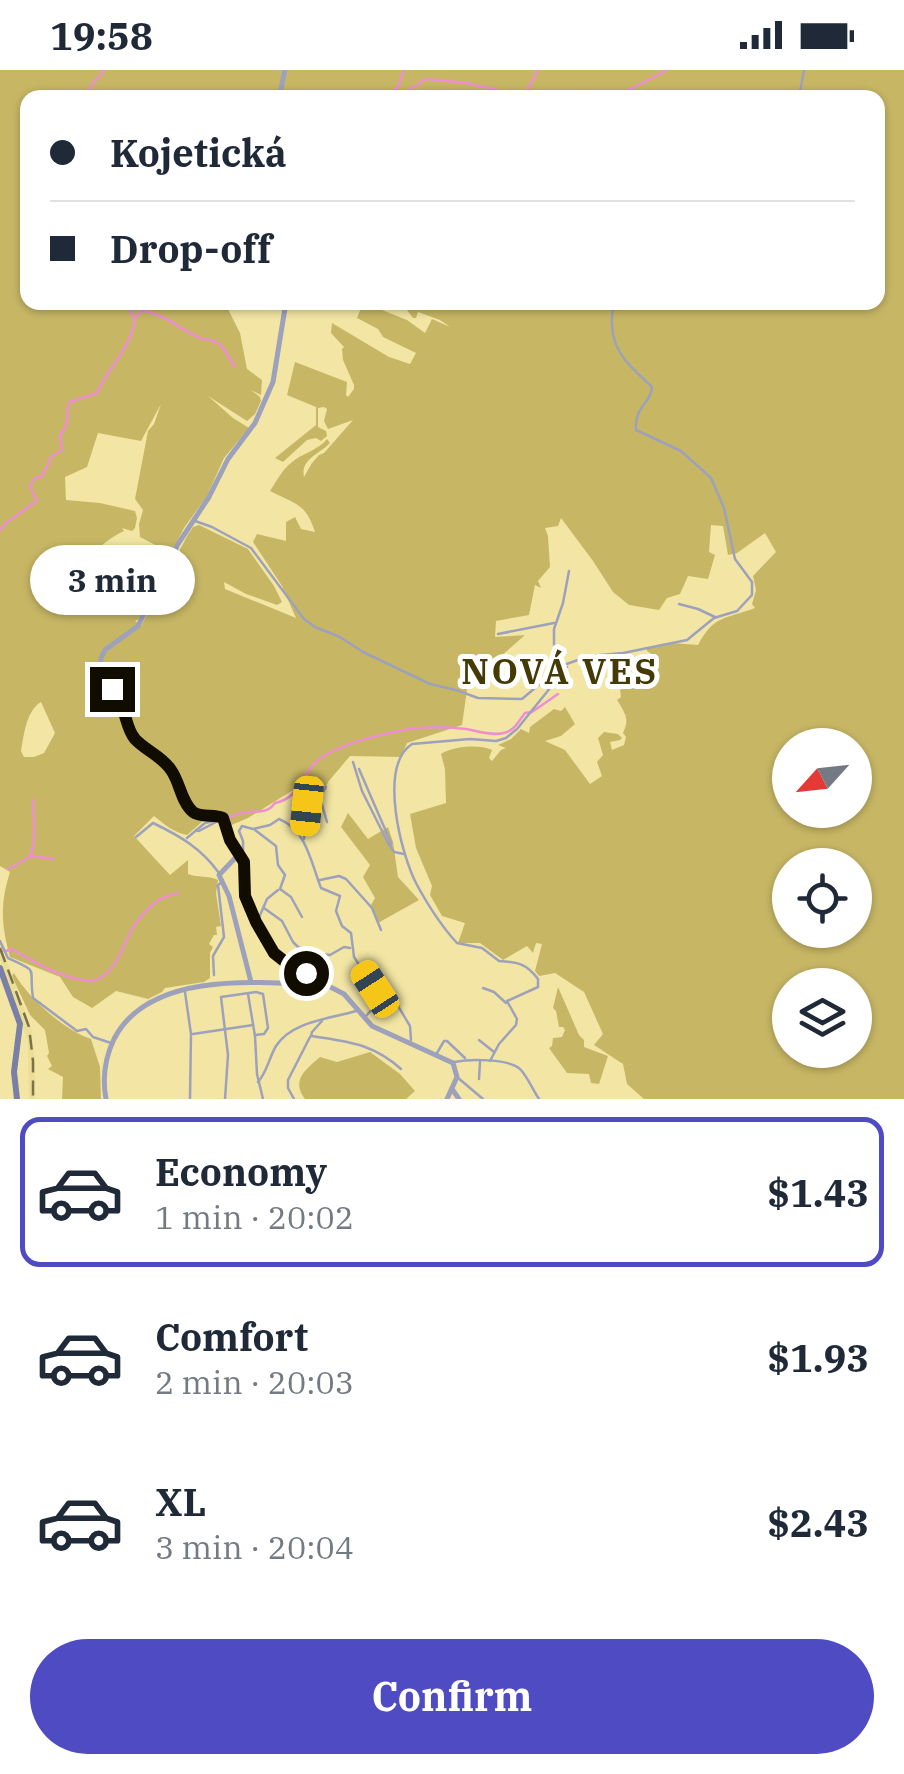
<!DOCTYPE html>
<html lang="en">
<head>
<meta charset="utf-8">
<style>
	body { margin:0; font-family:"IBM Plex Serif",serif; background:#f2f2f3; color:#1f2937; height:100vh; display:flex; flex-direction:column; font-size:38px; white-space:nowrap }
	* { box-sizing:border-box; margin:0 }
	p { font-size:32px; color:#747a83 }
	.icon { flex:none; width:55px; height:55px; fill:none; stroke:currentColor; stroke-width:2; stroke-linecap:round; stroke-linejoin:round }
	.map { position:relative; height:1029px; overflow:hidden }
	.drawer { display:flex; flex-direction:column; background:#fff; flex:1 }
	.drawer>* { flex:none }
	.guide { position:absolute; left:20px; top:20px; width:865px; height:220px; border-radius:20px; box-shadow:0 2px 8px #0004; display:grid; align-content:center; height:220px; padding:0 30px; background:#fff }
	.needle { width:65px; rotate:243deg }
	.fabs { position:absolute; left:772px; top:658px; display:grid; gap:20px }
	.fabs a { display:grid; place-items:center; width:100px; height:100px; border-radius:50%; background:#fff; box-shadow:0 2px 8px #0004; font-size:50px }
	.end { position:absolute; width:45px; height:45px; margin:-22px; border:12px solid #110c00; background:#fff; box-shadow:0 0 0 5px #fff }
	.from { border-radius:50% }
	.bubble { position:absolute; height:70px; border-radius:35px; background:#fff; box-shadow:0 2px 8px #0004; font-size:32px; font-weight:800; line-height:70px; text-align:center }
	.car { position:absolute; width:30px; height:60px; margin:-30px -15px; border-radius:12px; box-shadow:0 0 8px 2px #0007; background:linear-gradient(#f5c518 24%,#345 0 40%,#f5c518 0 76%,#345 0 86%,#f5c518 0) }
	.guide b { display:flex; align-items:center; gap:35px; height:95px; font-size:38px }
	.guide b+b { border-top:2px solid #e0e1e3 }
	.guide i { width:25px; height:25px; background:#1f2937 }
	ul { padding:18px 0 0; list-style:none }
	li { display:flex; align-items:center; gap:30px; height:150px; margin:0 20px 15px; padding:0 10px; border:5px solid transparent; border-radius:20px }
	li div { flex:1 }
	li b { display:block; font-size:38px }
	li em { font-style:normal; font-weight:800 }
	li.current { border-color:#4f4bc2 }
	li>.icon { width:90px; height:90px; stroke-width:1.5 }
	.primary-button { display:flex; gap:20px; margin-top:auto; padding:20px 30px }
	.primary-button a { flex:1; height:115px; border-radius:60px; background:#4f4bc2; color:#fff; font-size:40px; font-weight:800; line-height:115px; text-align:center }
	.status { display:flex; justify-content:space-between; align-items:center; height:70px; padding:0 50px; background:#fff; direction:ltr }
	.status svg { height:28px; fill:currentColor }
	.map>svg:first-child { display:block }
	.built { fill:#ecde94 }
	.green { fill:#c7b765; fill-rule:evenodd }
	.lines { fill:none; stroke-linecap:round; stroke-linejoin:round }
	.stream { stroke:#ee8fd2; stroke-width:2.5 }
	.minor { stroke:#9da1bb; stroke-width:2.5 }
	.tertiary { stroke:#9da1bb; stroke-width:5 }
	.secondary { stroke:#7a7fa5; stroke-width:6 }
	.rail { stroke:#7b724d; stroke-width:2.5; stroke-dasharray:15 8; stroke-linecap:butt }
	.route { stroke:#110c00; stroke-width:12 }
	.labels { text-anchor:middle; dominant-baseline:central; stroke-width:10; stroke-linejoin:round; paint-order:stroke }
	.district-label { font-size:35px; font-weight:bold; letter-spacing:2.5px; fill:#433a06; stroke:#fff }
</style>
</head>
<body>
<div class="status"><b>19:58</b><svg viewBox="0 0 49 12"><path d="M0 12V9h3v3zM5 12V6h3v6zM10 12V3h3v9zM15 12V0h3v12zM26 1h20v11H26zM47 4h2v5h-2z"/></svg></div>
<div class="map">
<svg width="904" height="1029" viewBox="0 0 904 1029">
	<rect width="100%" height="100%" fill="#f3e6a4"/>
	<polygon class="built" points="0,872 31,957 35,990 35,1029 29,1029 28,974 20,943 0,890"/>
	<g class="green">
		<path d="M0 0H904V1029H644L627 1014 623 994 594 975 603 964 584 922 555 903 539 906 535 901 542 874 536 873 533 883 527 876 503 890 480 873H458L465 853 442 846 430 825 432 816 416 778 410 744 446 733 445 699 441 684C453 676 480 674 492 680L489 688 492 691 501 680 506 678 498 675 511 669 521 659 529 663 530 657 554 639 561 641 565 637 575 654 561 666 545 671 565 680 590 714 602 706 597 692 603 685 598 668 604 662 618 664 622 668 620 670 610 672 612 680 624 675 626 667 623 663C630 649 625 643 617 630L621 627 620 620 630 614 638 605 633 596 636 590 643 601 657 591 655 586 647 581V578L672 573 698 575C714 545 725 549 755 538L752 534 756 520 753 506 776 482 765 463 737 483 728 485 723 456 711 455 709 482 715 485 708 509 688 506 680 524 667 528 659 540 629 535 613 522 593 491 561 448 558 456 545 458 548 466 550 497 538 511 541 518 535 515 529 545 496 551 495 567 525 565 482 603 461 604 467 620 462 655 407 673 401 687 350 686 328 712 322 726 324 714 316 706 248 748 229 756 222 747 203 751 187 765C173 762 165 755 154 746L134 766 170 805 188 790V804C199 808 208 805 218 810L216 823 221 856 216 857 217 865H214L209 874 213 877 210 883V908L204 912 165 918 162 922 148 929 116 921 92 938 73 927 60 907 10 887C1 854 0 834 10 802L0 796ZM28 28H878V232L388 233 407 240 413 248H416L418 242 440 250 450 257 432 249 425 263 407 250 382 240 374 233H363L357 248 378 259 383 267 416 283 410 294 389 287 332 253 331 263 344 277 342 279 343 290 354 315V319L348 327 346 325 347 312 295 292 287 325 316 337V355L275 388 283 392 307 370 316 368 321 371 327 366 326 361 318 357V338L324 337 327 339 324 351 328 359 353 350 324 383 319 385 312 393 304 407C300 389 320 384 330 373L327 369C319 380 302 383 291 393 282 400 276 412 270 421 296 435 305 432 315 462L301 459 295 447 286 452V471L257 464 253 472 282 516 296 548 225 519 224 512 246 524 277 535 282 532 274 516 248 479 199 455 193 457 187 466 141 556 135 551 139 549 152 519 103 499 99 500 92 507 89 519 80 508C88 485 102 472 124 461L122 458 132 461 135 458 137 448 135 441 100 433 66 430 65 407 87 397 98 363 141 371 161 334 154 354 148 361 135 429 143 440 139 454 140 467 171 483 184 458 207 426 224 388 249 358 233 348 208 326 247 351 255 344 261 331 260 327 251 320 261 325 262 310 247 299 240 263 225 233 28 232ZM41 632 55 663 44 683 34 687H24L21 681C24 665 26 641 41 632ZM790 675H855V740H790ZM790 795H855V860H790ZM790 915H855V980H790Z"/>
		<polygon points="348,743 368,769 388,757 393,772 398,807 419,830 378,853 371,835 375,828 363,807 370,795 341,757"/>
		<path d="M14 903C28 928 64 960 91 969L100 997 101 1029H62L63 1007 48 999 52 996 47 986 49 983 45 960 30 945 12 906Z"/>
		<polygon points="558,917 579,965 584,970 584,977 608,986 599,1014 591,1013 589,1004 567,1003 549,978 552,976 553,968 562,967 565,960 563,957 559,957 556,941 553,938"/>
		<path d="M370 982 400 1004 415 1021 406 1029H305C291 1010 305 1000 320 987L337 992Z"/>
	</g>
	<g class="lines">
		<g class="stream">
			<polyline points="390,23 398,17 404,0"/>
			<polyline points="525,24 538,0"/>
			<polyline points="85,28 93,13 105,0"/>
			<polyline points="371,28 387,24 399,26 426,9 467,13 532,28"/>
			<polyline points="576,28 591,21 597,27 614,25 633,18 667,0"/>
			<path d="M135 247 142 241C165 243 180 260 200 268 208 270 217 270 222 277 228 283 230 291 235 297"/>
			<path d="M0 460 6 453 37 431 30 416 34 409 42 406 52 386 62 380 60 365C73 349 63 345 70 332L97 323C109 295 129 282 135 250L125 232"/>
			<path d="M226 748C233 746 241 742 248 742 260 741 268 743 275 733 300 728 301 705 317 691 332 678 369 667 389 663 413 657 441 656 466 659 478 661 491 666 504 663 514 661 519 651 525 643L532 642 558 624"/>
			<path d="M29 788C38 772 33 749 33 730"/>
			<polyline points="8,799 32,786 54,789"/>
			<polyline points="0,881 2,881"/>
			<path d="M6 881 11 879C38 893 60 909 91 911"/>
			<path d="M93 911C115 904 121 881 130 863 136 851 146 840 156 832 162 827 170 825 178 823"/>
		</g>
		<g class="minor">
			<polyline points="799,28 804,0"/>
			<path d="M195 451 212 457 251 478 304 549 315 557 340 567 363 582 430 614 456 620 478 628 522 629 561 596 589 586 623 583 687 570 714 548 737 541 752 525V512L735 489 724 438 711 408 681 381 636 360C634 336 651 334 652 317 624 291 605 275 614 232"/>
			<polyline points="679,534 698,539 715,547"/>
			<polyline points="498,564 554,553"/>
			<polyline points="561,595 554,574 554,559 563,533 569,501"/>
			<polyline points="353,692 362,721 389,775"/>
			<polyline points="359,699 391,773 390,776 394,782 404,784"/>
			<polyline points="320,728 326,717"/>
			<polyline points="196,760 199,761 216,752"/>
			<polyline points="255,760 276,776 278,795 285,805 280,819"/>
			<path d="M136 767 153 753C180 766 201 778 219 803"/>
			<polyline points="187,768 205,753 222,749"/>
			<polyline points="304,769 307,736 311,730 321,731 327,752"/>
			<path d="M243 784V771L239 761 242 756 253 759 270 755 279 749C307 760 311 793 321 818L340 826 336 841 342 856 351 863 354 887 375 919 395 931 410 956 411 970"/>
			<polyline points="320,810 339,806 346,809 372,838 381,860"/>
			<polyline points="280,819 291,827 302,847"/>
			<polyline points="264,838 282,851 293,872 298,877 315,883 330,885 344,877 350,878"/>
			<polyline points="258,850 267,829 278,820"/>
			<path d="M0 871 8 888C41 903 28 896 33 928L77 961 86 959 93 967 111 973"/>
			<polyline points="214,905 213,886 224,867 218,815 222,812"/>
			<polyline points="483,918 494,922 506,933"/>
			<polyline points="185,922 191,964 190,1029"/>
			<polyline points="248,924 255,966 257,1004 263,1029"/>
			<polyline points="366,946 384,926"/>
			<path d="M322 951 312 962 311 966C348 972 372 973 401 999"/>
			<polyline points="193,964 253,955"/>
			<polyline points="479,970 494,982"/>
			<polyline points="437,983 444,971 447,971 465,988"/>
			<path d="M490 991 499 974 516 955 517 949 507 931 538 917V909C526 893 517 892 499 891L482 878 457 873C442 857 428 835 417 815 401 785 378 696 412 674L470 669 496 671 506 668 517 659 567 597"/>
			<path d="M454 992C469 989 510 988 521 1000 528 1008 533 1020 539 1029"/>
			<polyline points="457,1007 483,1029"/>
			<polyline points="479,1009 480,992"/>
			<path d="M258 1012C267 1002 269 988 276 976 292 951 330 949 356 941"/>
			<polyline points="225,1029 228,985 221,927 256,922 263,924 268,958 264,964 255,965"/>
			<polyline points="294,1029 288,1018 288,1010 310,967"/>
		</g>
		<g class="tertiary">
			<polyline points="279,28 285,0"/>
			<polyline points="341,28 355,28"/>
			<polyline points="286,232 273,312 255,353 228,389 209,427 178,474 138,556 105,580 101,588 101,597 123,638 134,668 171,698 181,723 193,742 199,745 217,745 224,750 231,770 244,792 245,826 248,837 274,883 288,895 344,924 372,956 453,993 457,1007 447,1029"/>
			<polyline points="240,783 219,805 229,826 251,912"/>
			<polyline points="452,1019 459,1029"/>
			<path d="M106 1029C102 1008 105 988 114 969 150 899 263 912 328 916"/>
		</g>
		<polyline class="secondary" points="0,898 20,954 14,1002 17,1029"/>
		<polyline class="rail" points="0,878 29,957 33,991 33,1029"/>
	</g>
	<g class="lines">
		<path class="route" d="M112 619C116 626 121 633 123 640 127 650 128 661 135 669 146 681 162 686 171 700 180 712 181 732 193 742 201 748 214 744 223 748L230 770 244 792 245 826 256 852 274 883 288 894 306 903"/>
	</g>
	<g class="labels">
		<g class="district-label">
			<text x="560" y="601">NOVÁ VES</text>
		</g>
	</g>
</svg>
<div class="fabs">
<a><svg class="needle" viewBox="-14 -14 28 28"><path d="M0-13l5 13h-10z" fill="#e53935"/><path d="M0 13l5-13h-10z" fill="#747a83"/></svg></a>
<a><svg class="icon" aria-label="locate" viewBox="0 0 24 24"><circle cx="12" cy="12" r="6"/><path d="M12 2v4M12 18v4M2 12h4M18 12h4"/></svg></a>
<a><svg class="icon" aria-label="layers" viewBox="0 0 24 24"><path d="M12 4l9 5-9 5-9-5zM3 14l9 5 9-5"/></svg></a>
</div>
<i class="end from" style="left:306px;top:903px"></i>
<i class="end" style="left:112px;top:619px"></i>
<div class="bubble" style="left:30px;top:475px;width:165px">3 min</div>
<i class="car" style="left:307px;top:736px;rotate:186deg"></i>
<i class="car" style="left:375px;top:919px;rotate:327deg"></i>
<div class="guide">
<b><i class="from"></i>Kojetická</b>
<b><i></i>Drop-off</b>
</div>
</div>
<section class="drawer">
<ul>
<li class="current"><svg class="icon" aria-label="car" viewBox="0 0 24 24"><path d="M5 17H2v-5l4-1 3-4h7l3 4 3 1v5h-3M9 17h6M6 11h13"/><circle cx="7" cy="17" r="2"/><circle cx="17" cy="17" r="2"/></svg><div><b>Economy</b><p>1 min · 20:02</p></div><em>$1.43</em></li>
<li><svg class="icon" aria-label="car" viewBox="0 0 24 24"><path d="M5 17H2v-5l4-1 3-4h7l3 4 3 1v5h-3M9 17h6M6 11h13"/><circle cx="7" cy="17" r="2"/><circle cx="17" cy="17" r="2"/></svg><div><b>Comfort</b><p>2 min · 20:03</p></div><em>$1.93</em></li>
<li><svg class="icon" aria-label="car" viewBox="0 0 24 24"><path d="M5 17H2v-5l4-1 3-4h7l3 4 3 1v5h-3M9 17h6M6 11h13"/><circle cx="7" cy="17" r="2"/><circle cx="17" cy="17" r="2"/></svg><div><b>XL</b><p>3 min · 20:04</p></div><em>$2.43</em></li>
</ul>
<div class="primary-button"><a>Confirm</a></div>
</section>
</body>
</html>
